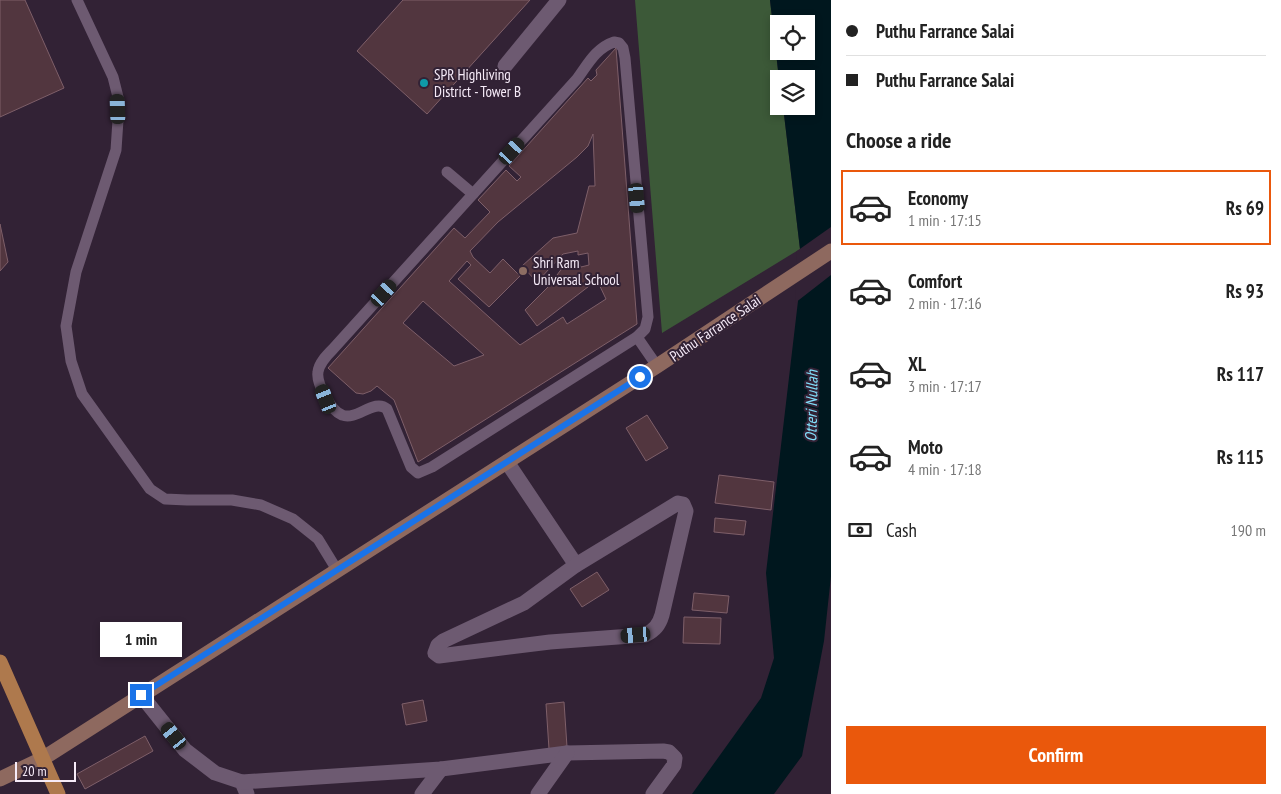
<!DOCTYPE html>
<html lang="en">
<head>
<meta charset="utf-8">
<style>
	body { margin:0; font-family:"PT Sans Narrow",sans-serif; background:#f2f2f2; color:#222; height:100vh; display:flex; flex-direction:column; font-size:19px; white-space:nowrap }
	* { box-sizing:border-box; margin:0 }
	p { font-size:16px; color:#767676 }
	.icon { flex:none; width:28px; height:28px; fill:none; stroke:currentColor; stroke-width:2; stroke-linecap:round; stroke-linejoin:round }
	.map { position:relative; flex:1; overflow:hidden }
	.side { display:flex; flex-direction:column; background:#fff; width:450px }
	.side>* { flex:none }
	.top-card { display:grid; align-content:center; height:110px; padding:0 15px; background:#fff }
	.buttons { position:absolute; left:770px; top:15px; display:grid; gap:10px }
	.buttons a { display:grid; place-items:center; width:45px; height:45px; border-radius:0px; background:#fff; box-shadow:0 2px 8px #0003; font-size:25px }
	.scale { position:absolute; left:15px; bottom:12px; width:61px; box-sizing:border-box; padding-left:5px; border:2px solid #f6ebf8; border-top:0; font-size:14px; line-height:18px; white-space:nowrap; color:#f6ebf8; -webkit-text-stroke:4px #322235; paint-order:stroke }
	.end { position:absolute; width:22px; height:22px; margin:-11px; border:6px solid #1a73e8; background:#fff; box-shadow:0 0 0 2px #fff }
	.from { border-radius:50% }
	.bubble { position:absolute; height:35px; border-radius:0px; background:#fff; box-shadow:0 2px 8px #0003; font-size:16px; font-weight:600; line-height:35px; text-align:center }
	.car { position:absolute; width:15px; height:30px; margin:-15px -8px; border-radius:6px; box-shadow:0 0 4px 1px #0007; background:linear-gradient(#222 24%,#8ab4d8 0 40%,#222 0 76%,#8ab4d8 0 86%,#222 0) }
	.top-card b { display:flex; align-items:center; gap:18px; height:48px; font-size:19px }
	.top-card b+b { border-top:1px solid #e0e0e0 }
	.top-card i { width:12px; height:12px; background:#222 }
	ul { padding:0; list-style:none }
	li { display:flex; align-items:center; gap:15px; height:75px; margin:0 10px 8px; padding:0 5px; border:2px solid transparent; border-radius:0px }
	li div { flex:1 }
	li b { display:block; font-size:19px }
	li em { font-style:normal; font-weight:600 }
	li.selected { border-color:#ea580c }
	li>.icon { width:45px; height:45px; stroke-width:1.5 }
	h2 { padding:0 15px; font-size:22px; line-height:60px }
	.pay { display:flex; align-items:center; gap:12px; height:55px; padding:0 15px; font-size:19px }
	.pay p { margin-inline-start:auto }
	.action { display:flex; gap:10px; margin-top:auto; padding:10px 15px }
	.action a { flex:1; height:58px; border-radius:0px; background:#ea580c; color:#fff; font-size:20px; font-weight:600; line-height:58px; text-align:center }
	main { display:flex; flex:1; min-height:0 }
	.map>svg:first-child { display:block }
	.green { fill:#3c5938 }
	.water { fill:#00171e; fill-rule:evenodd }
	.pier { fill:#322235 }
	.building { fill:#52363f; stroke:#7e5f69; fill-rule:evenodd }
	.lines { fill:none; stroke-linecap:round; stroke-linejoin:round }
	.lane { stroke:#6d5a71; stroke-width:11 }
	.street { stroke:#6d5a71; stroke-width:15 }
	.secondary { stroke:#8e695f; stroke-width:15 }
	.primary { stroke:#ae794d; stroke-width:15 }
	.route { stroke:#1a73e8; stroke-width:6 }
	.culture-dot { fill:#0f9aa8; stroke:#322235; stroke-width:2 }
	.education-dot { fill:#8d6e63; stroke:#322235; stroke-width:2 }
	.labels { text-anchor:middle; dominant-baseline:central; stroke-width:4; stroke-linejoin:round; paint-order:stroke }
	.poi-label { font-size:15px; fill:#f6ebf8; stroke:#322235; text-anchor:start }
	.street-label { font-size:15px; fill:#f6ebf8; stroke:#322235 }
	.water-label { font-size:16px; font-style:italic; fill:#83e0fc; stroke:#322235 }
</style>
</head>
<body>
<main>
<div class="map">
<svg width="831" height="794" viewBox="0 0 831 794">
	<rect width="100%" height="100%" fill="#322235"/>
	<polygon class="green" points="635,0 770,0 779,79 779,106 783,106 800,249 662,333"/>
	<path class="water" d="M770 0H831V576L824 641 802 756 774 794H692L761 698 774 658 766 573 798 301 800 249 783 106H806V79H779ZM779 24H806V51H779Z"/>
	<polygon class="pier" points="831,227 831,275 795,303 797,251"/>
	<g class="building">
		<polygon points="0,0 25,0 64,88 0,117"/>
		<polygon points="403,0 530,0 427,114 357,51"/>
		<path d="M616 48 637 324 418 462 394 400 377 386 371 391 363 394 356 393 328 368 454 228 465 238 490 212 478 200 506 170 517 181 521 177 509 166 588 78 591 81 597 75 596 70ZM593 134 595 186H589L577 233 553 238 522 266 537 282 563 254 578 251V255L588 253 589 265 581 267 578 261 566 263 548 287 525 310 537 326 597 280 606 299 567 324 563 317 520 345 449 281 467 261 471 265 458 279 489 307 520 276 503 259 490 273 473 257 470 251 498 222 577 157 588 146ZM423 301 484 355 454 366 403 323Z"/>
		<polygon points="0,224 8,262 0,271"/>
		<polygon points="647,415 668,448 646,461 626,428"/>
		<polygon points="719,475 774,482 771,510 715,503"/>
		<polygon points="715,518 746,521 744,535 714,532"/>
		<polygon points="597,572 609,590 582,607 570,589"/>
		<polygon points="694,593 729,596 727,613 692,610"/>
		<polygon points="684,617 721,618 720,644 683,643"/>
		<polygon points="423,700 427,721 406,725 402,704"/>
		<polygon points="564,702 567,747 549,749 546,704"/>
		<polygon points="145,736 153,751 85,789 77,774"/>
	</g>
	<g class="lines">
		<g class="lane">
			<polyline points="77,0 113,77 118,97 118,120 116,150 76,272 66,326 71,361 82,394 150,489 165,499 187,500 232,500 261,505 293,519 318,539 337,570"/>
			<path d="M614 42 619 43 623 48 625 58 648 317 645 329 637 337 432 467 418 473 411 467 387 409C374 398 357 421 342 415 331 411 316 383 318 372 319 363 327 355 333 349L577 79C588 64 596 48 614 42Z"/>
			<polyline points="447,172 473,194"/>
			<polyline points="637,337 657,366"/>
		</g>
		<g class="street">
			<polyline points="505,66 559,0"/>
			<polyline points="507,462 576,565"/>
			<path d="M678 503 683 504 686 511 662 615C659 625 655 630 645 635L550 642 439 656 435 653 438 645 443 641 524 603 576 565Z"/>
			<polyline points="141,695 185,750 215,773 242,782 247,794"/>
			<polyline points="242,782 441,769 567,753 663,751 669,752 675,758 674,765 653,794"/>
			<polyline points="422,794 441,769"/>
			<polyline points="538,794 567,753"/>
		</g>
		<polyline class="secondary" points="0,779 42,759 657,366 831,251"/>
		<polyline class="primary" points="0,662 58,794"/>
	</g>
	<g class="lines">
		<polyline class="route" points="141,695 640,377"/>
	</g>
	<circle class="culture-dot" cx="424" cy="83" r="5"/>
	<circle class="education-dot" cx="523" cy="271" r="5"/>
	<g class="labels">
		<g class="poi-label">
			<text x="434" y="74">SPR Highliving<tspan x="434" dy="17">District - Tower B</tspan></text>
			<text x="533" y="262">Shri Ram<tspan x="533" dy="17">Universal School</tspan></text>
		</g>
		<g class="street-label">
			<text transform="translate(715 328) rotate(-34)">Puthu Farrance Salai</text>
		</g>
		<g class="water-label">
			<text transform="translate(811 406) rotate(-89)">Otteri Nullah</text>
		</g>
	</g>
</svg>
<div class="buttons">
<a><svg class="icon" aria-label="locate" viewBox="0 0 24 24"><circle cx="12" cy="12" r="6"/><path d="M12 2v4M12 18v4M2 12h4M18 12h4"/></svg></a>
<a><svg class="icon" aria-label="layers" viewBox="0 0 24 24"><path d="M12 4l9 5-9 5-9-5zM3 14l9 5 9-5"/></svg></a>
</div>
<div class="scale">20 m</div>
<i class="end from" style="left:640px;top:377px"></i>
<i class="end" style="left:141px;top:695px"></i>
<div class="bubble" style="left:100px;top:622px;width:82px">1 min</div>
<i class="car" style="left:118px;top:109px;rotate:358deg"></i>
<i class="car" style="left:512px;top:151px;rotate:42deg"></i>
<i class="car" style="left:637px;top:198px;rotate:175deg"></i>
<i class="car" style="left:384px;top:293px;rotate:42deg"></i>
<i class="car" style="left:326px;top:399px;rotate:338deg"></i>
<i class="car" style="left:636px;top:635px;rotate:265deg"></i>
<i class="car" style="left:174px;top:736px;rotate:321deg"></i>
</div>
<section class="side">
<div class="top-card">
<b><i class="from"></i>Puthu Farrance Salai</b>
<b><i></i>Puthu Farrance Salai</b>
</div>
<h2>Choose a ride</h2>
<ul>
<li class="selected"><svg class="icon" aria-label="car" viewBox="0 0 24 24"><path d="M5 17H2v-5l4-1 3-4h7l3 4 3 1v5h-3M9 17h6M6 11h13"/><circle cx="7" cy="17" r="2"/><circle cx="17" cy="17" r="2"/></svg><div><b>Economy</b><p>1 min · 17:15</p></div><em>Rs 69</em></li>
<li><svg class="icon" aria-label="car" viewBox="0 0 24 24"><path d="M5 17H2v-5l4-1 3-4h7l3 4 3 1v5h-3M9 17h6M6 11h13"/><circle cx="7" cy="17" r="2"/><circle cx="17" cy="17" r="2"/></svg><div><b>Comfort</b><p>2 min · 17:16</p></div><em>Rs 93</em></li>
<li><svg class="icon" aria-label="car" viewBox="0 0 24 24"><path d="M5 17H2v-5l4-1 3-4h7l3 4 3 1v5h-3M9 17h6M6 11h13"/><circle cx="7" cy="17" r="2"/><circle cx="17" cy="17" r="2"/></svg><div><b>XL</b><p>3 min · 17:17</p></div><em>Rs 117</em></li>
<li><svg class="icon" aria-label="car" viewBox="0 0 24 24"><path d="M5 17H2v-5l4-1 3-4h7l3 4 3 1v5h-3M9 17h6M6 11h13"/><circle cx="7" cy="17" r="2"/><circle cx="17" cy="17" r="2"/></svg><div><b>Moto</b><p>4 min · 17:18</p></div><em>Rs 115</em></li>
</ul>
<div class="pay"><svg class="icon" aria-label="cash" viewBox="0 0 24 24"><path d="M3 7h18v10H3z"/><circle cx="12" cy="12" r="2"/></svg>Cash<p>190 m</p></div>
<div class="action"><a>Confirm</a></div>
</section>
</main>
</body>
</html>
